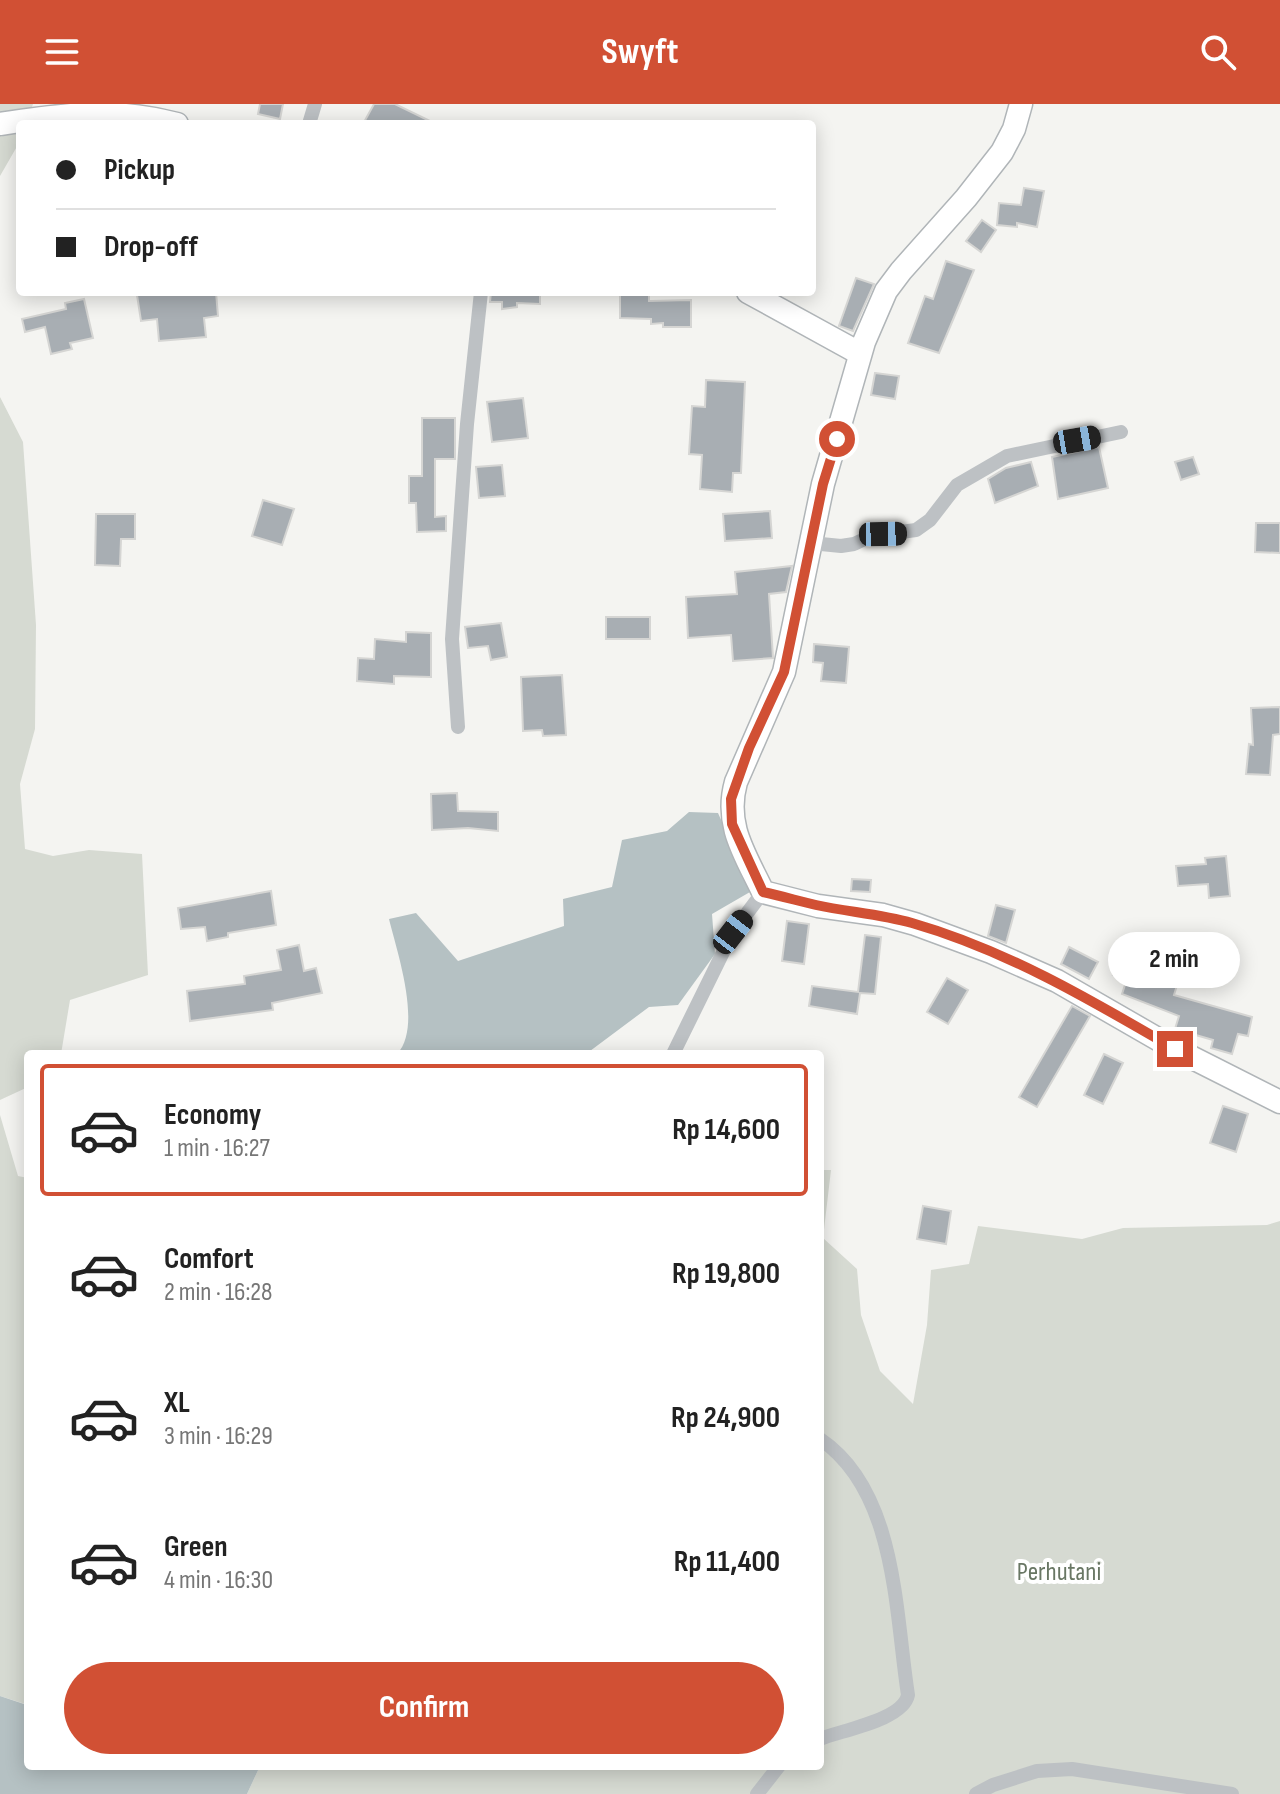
<!DOCTYPE html>
<html lang="en">
<head>
<meta charset="utf-8">
<style>
	body { margin:0; font-family:"Sofia Sans Condensed",sans-serif; background:#f2f2f2; color:#222; height:100vh; display:flex; flex-direction:column; font-size:30px; white-space:nowrap }
	* { box-sizing:border-box; margin:0 }
	p { font-size:26px; color:#767676 }
	.icon { flex:none; width:44px; height:44px; fill:none; stroke:currentColor; stroke-width:2; stroke-linecap:round; stroke-linejoin:round }
	.map { position:relative; flex:1; overflow:hidden }
	.panel { position:absolute; left:24px; top:946px; width:800px; height:720px; display:flex; flex-direction:column; background:#fff; border-radius:8px; box-shadow:0 4px 20px #0003 }
	.panel>* { flex:none }
	.top-card { position:absolute; left:16px; top:16px; width:800px; height:176px; border-radius:8px; box-shadow:0 4px 20px #0003; display:grid; align-content:center; height:176px; padding:0 40px; background:#fff }
	.end { position:absolute; width:36px; height:36px; margin:-18px; border:10px solid #d15034; background:#fff; box-shadow:0 0 0 4px #fff }
	.from { border-radius:50% }
	.bubble { position:absolute; height:56px; border-radius:28px; background:#fff; box-shadow:0 4px 20px #0003; font-size:26px; font-weight:700; line-height:56px; text-align:center }
	.car { position:absolute; width:24px; height:48px; margin:-24px -12px; border-radius:10px; box-shadow:0 0 6px 2px #0007; background:linear-gradient(#222 24%,#8ab4d8 0 40%,#222 0 76%,#8ab4d8 0 86%,#222 0) }
	.top-card b { display:flex; align-items:center; gap:28px; height:76px; font-size:30px }
	.top-card b+b { border-top:2px solid #e0e0e0 }
	.top-card i { width:20px; height:20px; background:#222 }
	ul { padding:14px 0 0; list-style:none }
	li { display:flex; align-items:center; gap:24px; height:132px; margin:0 16px 12px; padding:0 24px; border:4px solid transparent; border-radius:8px }
	li div { flex:1 }
	li b { display:block; font-size:30px }
	li em { font-style:normal; font-weight:700 }
	li.on { border-color:#d15034 }
	li>.icon { width:72px; height:72px; stroke-width:1.5 }
	.primary-button { display:flex; gap:16px; margin-top:auto; padding:16px 40px }
	.primary-button a { flex:1; height:92px; border-radius:48px; background:#d15034; color:#fff; font-size:32px; font-weight:700; line-height:92px; text-align:center }
	header { display:flex; justify-content:space-between; align-items:center; height:104px; padding:0 40px; background:#d15034; color:#fff; font-size:36px; font-weight:700 }
	.map>svg:first-child { display:block }
	.green { fill:#d6dad2 }
	.water { fill:#b5c1c3 }
	.building { fill:#a8aeb3; stroke:#d5d5d3; stroke-width:2 }
	.lines { fill:none; stroke-linecap:round; stroke-linejoin:round }
	.secondary-casing { stroke:#b0b5b8; stroke-width:25 }
	.street { stroke:#bdc1c4; stroke-width:14 }
	.secondary { stroke:#fff; stroke-width:22 }
	.route { stroke:#d15034; stroke-width:10 }
	.labels { text-anchor:middle; dominant-baseline:central; stroke-width:8; stroke-linejoin:round; paint-order:stroke }
	.park-label { font-size:26px; fill:#697764; stroke:#fff }
</style>
</head>
<body>
<header><svg class="icon" aria-label="menu" viewBox="0 0 24 24"><path d="M4 6h16M4 12h16M4 18h16"/></svg>Swyft<svg class="icon" aria-label="search" viewBox="0 0 24 24"><circle cx="10" cy="10" r="6"/><path d="M15 15l6 6"/></svg></header>
<div class="map">
<svg width="1280" height="1690" viewBox="0 0 1280 1690">
	<rect width="100%" height="100%" fill="#f4f4f1"/>
	<g class="green">
		<polygon points="0,0 33,0 26,20 20,20 19,39 0,72"/>
		<polygon points="0,293 23,338 36,521 35,625 20,680 25,745 53,752 89,746 142,750 148,871 70,896 61,950 28,950 28,983 0,996"/>
		<polygon points="0,1011 18,1072 28,1074 28,1595 25,1600 0,1592"/>
		<polygon points="820,1066 831,1066 823,1134 857,1165 861,1211 880,1267 913,1300 927,1221 931,1166 969,1160 978,1122 1082,1135 1123,1124 1267,1121 1280,1117 1280,1690 247,1690 260,1662 820,1662"/>
	</g>
	<g class="water">
		<path d="M689 708 718 709 737 752 750 788 712 810 715 850 678 901 649 903 586 950H397C423 923 397 848 389 815L416 809 458 857 564 822 563 795 612 783 622 736 667 727Z"/>
		<polygon points="0,1592 24,1600 28,1595 28,1662 260,1662 247,1690 0,1690"/>
	</g>
	<g class="building">
		<polygon points="260,0 283,0 280,15 258,10"/>
		<polygon points="374,0 395,0 436,20 363,20"/>
		<polygon points="1024,84 1044,87 1037,123 1017,119 1017,123 997,121 999,99 1021,101"/>
		<polygon points="982,116 996,126 981,148 966,137"/>
		<polygon points="946,157 974,166 939,249 908,239 925,192 933,195"/>
		<polygon points="856,174 874,180 853,227 839,222"/>
		<polygon points="159,188 216,188 218,212 204,214 206,233 159,237 157,215 141,217 137,191"/>
		<polygon points="491,188 540,188 540,200 517,199 517,203 502,205 502,198 490,198"/>
		<polygon points="620,188 649,188 649,197 691,196 691,223 663,223 663,219 651,220 651,215 620,214"/>
		<polygon points="84,195 93,234 70,239 72,245 51,250 45,223 25,228 22,215 66,205 65,199"/>
		<polygon points="875,269 899,272 895,295 871,291"/>
		<polygon points="706,276 745,278 741,369 733,369 732,388 700,385 702,351 689,350 692,302 705,303"/>
		<polygon points="523,294 528,334 492,338 487,298"/>
		<polygon points="422,314 455,314 455,355 435,355 435,413 446,412 446,427 417,428 416,399 409,399 409,372 422,372"/>
		<polygon points="1099,343 1108,384 1058,395 1052,353"/>
		<polygon points="1193,353 1199,370 1181,376 1175,358"/>
		<polygon points="1031,358 1038,382 995,399 988,375 1006,364"/>
		<polygon points="502,361 505,392 479,394 476,363"/>
		<polygon points="263,396 294,405 282,441 252,432"/>
		<polygon points="770,407 772,434 725,437 723,410"/>
		<polygon points="96,410 135,410 135,435 121,435 120,462 95,461"/>
		<polygon points="1256,419 1280,419 1280,449 1255,448"/>
		<polygon points="792,462 786,488 769,490 773,554 733,557 731,531 688,534 686,493 737,490 735,468"/>
		<rect x="606" y="513" width="44" height="22"/>
		<polygon points="501,519 507,553 491,556 488,542 468,544 465,523"/>
		<polygon points="406,528 431,529 431,573 394,572 394,580 357,577 358,554 374,555 375,535 406,538"/>
		<polygon points="814,540 849,543 846,579 821,577 823,559 813,558"/>
		<polygon points="562,571 566,631 543,632 542,626 523,627 521,573"/>
		<polygon points="1280,603 1280,630 1273,631 1270,671 1246,670 1249,640 1253,641 1251,604"/>
		<polygon points="457,689 458,707 498,708 498,727 468,724 432,726 431,690"/>
		<polygon points="1226,752 1230,792 1209,794 1208,780 1178,782 1176,762 1206,760 1205,754"/>
		<polygon points="852,775 871,776 870,788 851,787"/>
		<polygon points="271,787 276,821 228,829 228,833 207,837 205,823 181,825 178,804"/>
		<polygon points="996,801 1015,806 1006,839 988,832"/>
		<polygon points="787,817 809,820 804,860 782,857"/>
		<polygon points="865,831 881,833 875,890 860,889 857,910 809,902 812,882 858,888"/>
		<polygon points="299,841 304,867 316,864 322,889 272,899 273,906 190,917 187,887 245,880 244,872 281,866 277,846"/>
		<polygon points="1069,843 1098,858 1089,875 1061,860"/>
		<polygon points="1121,849 1137,854 1135,859 1152,865 1151,869 1178,878 1174,891 1252,913 1248,932 1238,930 1232,950 1211,944 1213,936 1175,925 1179,912 1122,890 1127,875 1113,871"/>
		<polygon points="947,874 968,886 948,920 927,908"/>
		<polygon points="1072,902 1090,912 1037,1003 1019,993"/>
		<polygon points="1104,950 1123,959 1103,1000 1084,991"/>
		<polygon points="1223,1002 1248,1010 1236,1048 1210,1039"/>
		<polygon points="923,1102 951,1107 946,1140 917,1135"/>
	</g>
	<g class="lines">
		<defs>
			<g id="secondary">
				<path d="M1021 0 1014 25 1002 48 966 94 901 167 886 187 864 238 823 380 784 568 736 678C724 721 745 750 763 788L818 802 883 811 915 820 991 848 1057 877 1175 945 1280 998"/>
				<path d="M0 20C66 10 111 3 177 20"/>
				<polyline points="748,188 859,249"/>
			</g>
		</defs>
		<use href="#secondary" class="secondary-casing"/>
		<g class="street">
			<polyline points="309,20 315,0"/>
			<polyline points="811,439 841,442 854,440 871,432 916,426 930,416 957,381 1007,352 1121,328"/>
			<polyline points="458,623 452,535 467,320 481,188"/>
			<polyline points="673,950 733,828 763,788"/>
			<path d="M820 1335C897 1387 895 1508 908 1591 903 1616 842 1626 820 1635"/>
			<polyline points="757,1690 779,1662"/>
			<polyline points="976,1690 993,1681 1037,1667 1072,1665 1232,1690"/>
		</g>
		<use href="#secondary" class="secondary"/>
	</g>
	<g class="lines">
		<path class="route" d="M837 335 823 380 784 568 749 644 731 695 732 720 763 788C781 792 799 797 816 801 848 808 880 810 912 819 1006 846 1091 896 1175 945"/>
	</g>
	<g class="labels">
		<g class="park-label">
			<text x="1059" y="1468">Perhutani</text>
		</g>
	</g>
</svg>
<i class="end from" style="left:837px;top:335px"></i>
<i class="end" style="left:1175px;top:945px"></i>
<div class="bubble" style="left:1108px;top:828px;width:132px">2 min</div>
<i class="car" style="left:1077px;top:336px;rotate:80deg"></i>
<i class="car" style="left:883px;top:430px;rotate:89deg"></i>
<i class="car" style="left:733px;top:828px;rotate:38deg"></i>
<div class="top-card">
<b><i class="from"></i>Pickup</b>
<b><i></i>Drop-off</b>
</div>
<section class="panel">
<ul>
<li class="on"><svg class="icon" aria-label="car" viewBox="0 0 24 24"><path d="M5 17H2v-5l4-1 3-4h7l3 4 3 1v5h-3M9 17h6M6 11h13"/><circle cx="7" cy="17" r="2"/><circle cx="17" cy="17" r="2"/></svg><div><b>Economy</b><p>1 min · 16:27</p></div><em>Rp 14,600</em></li>
<li><svg class="icon" aria-label="car" viewBox="0 0 24 24"><path d="M5 17H2v-5l4-1 3-4h7l3 4 3 1v5h-3M9 17h6M6 11h13"/><circle cx="7" cy="17" r="2"/><circle cx="17" cy="17" r="2"/></svg><div><b>Comfort</b><p>2 min · 16:28</p></div><em>Rp 19,800</em></li>
<li><svg class="icon" aria-label="car" viewBox="0 0 24 24"><path d="M5 17H2v-5l4-1 3-4h7l3 4 3 1v5h-3M9 17h6M6 11h13"/><circle cx="7" cy="17" r="2"/><circle cx="17" cy="17" r="2"/></svg><div><b>XL</b><p>3 min · 16:29</p></div><em>Rp 24,900</em></li>
<li><svg class="icon" aria-label="car" viewBox="0 0 24 24"><path d="M5 17H2v-5l4-1 3-4h7l3 4 3 1v5h-3M9 17h6M6 11h13"/><circle cx="7" cy="17" r="2"/><circle cx="17" cy="17" r="2"/></svg><div><b>Green</b><p>4 min · 16:30</p></div><em>Rp 11,400</em></li>
</ul>
<div class="primary-button"><a>Confirm</a></div>
</section>
</div>
</body>
</html>
